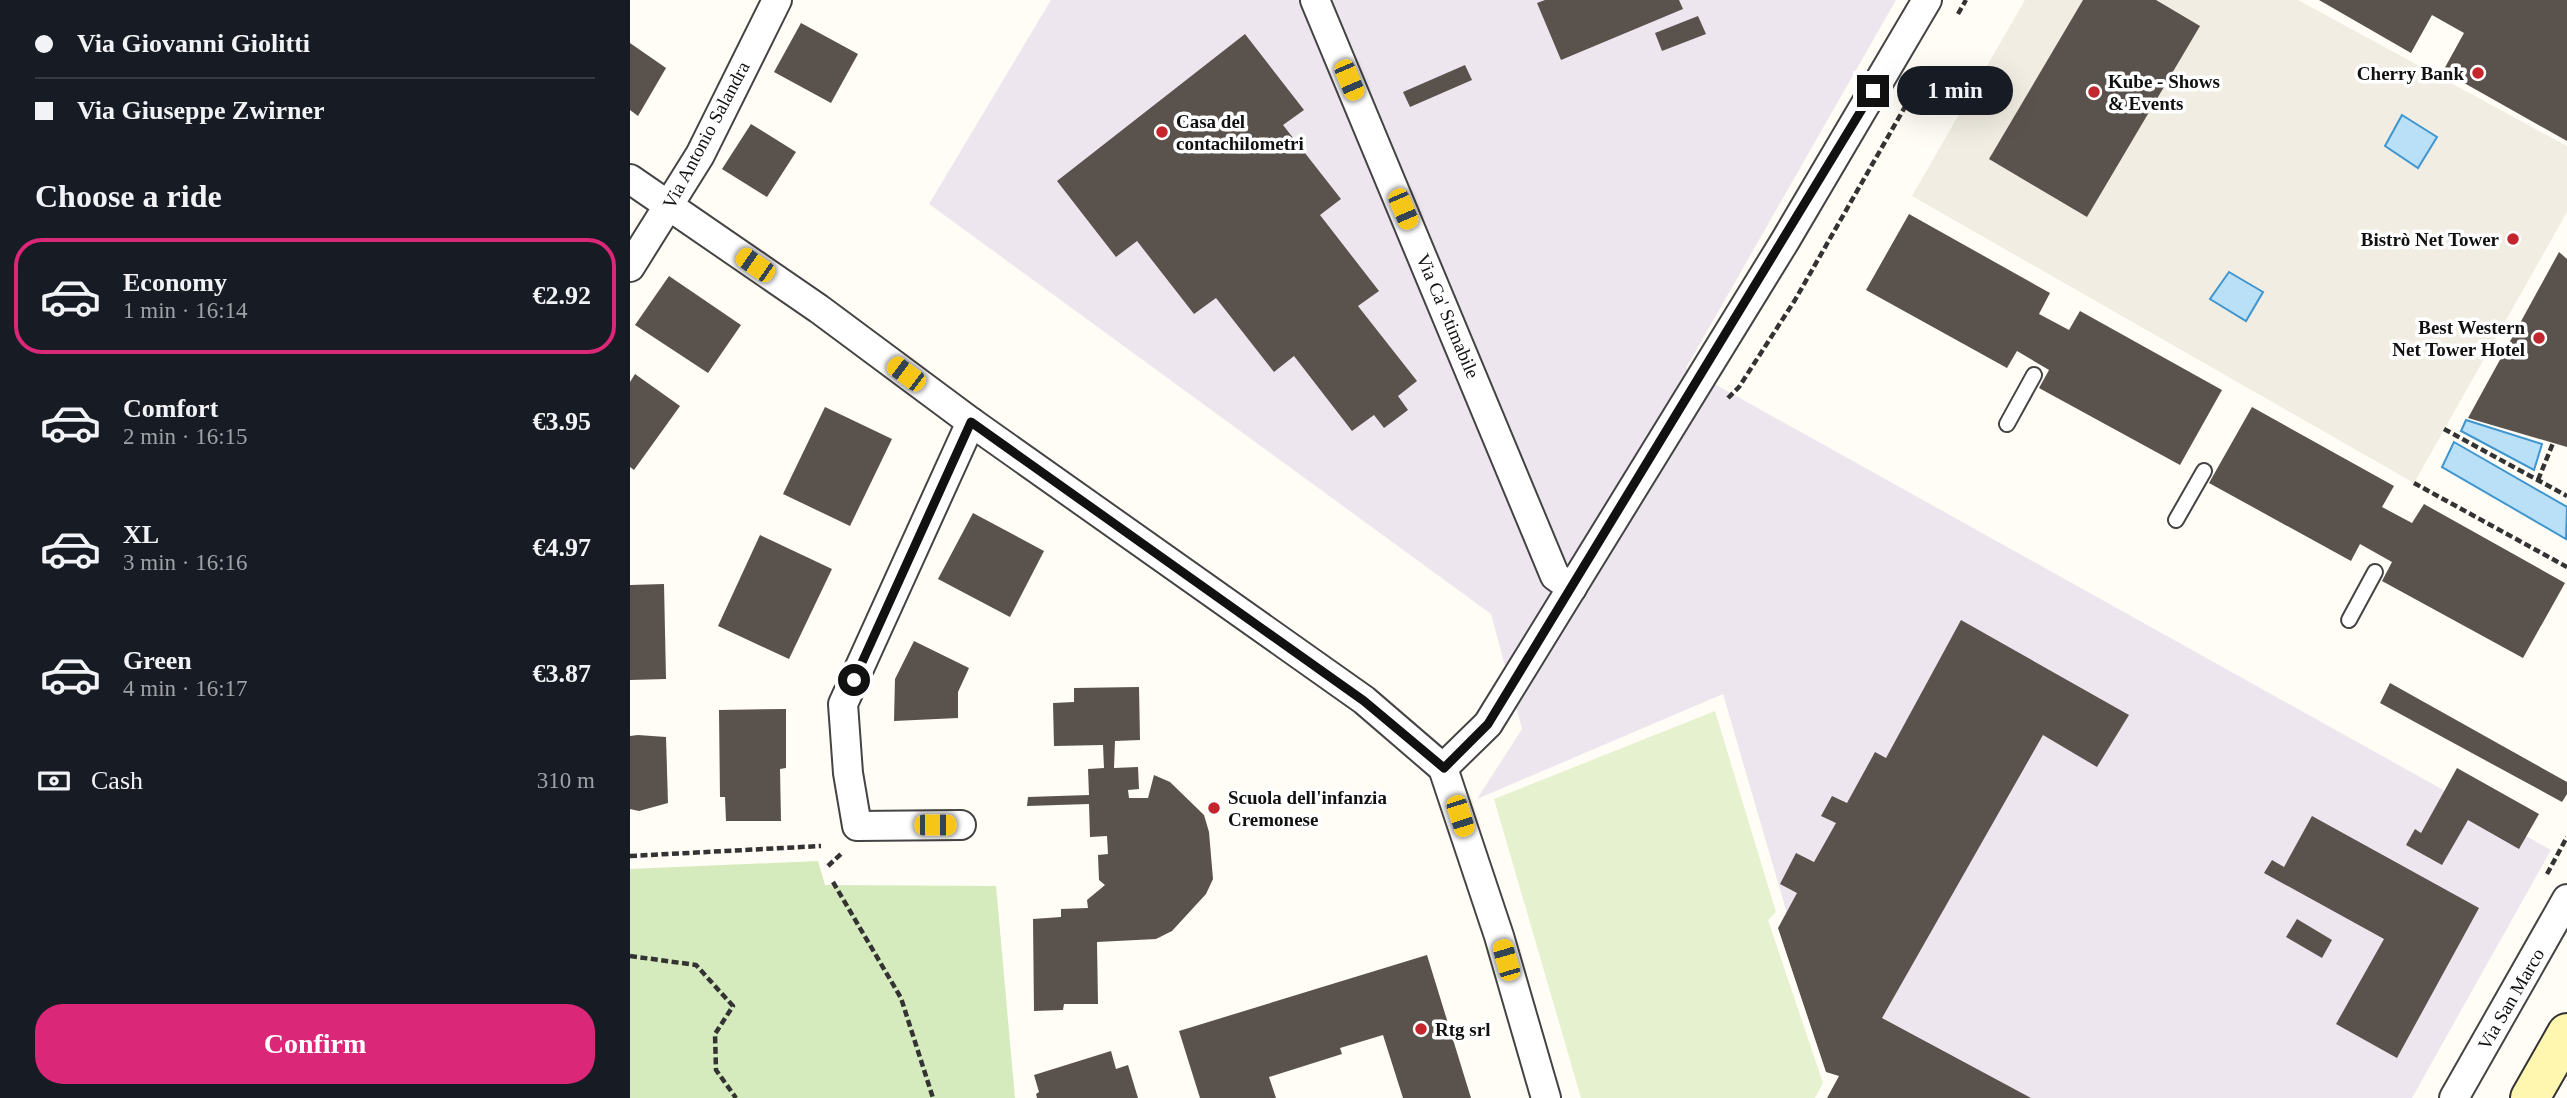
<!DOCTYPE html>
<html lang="en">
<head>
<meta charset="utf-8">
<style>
	body { margin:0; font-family:Georgia,serif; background:#20242c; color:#f1f3f6; height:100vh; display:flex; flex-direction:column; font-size:26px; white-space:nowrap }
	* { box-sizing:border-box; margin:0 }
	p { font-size:23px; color:#9ea1a6 }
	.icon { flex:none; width:38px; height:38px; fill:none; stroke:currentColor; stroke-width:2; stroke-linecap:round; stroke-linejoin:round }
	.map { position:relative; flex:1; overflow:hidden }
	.side { display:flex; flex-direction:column; background:#171b24; width:630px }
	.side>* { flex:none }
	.guide { display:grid; align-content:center; height:154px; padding:0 35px; background:#171b24 }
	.end { position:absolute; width:32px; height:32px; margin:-16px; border:9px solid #111; background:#fff; box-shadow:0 0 0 4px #fff }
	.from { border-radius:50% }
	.bubble { position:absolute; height:49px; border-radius:24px; background:#171b24; box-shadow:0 7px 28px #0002; font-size:23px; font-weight:600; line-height:49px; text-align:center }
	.car { position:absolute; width:21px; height:42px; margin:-21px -10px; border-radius:9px; box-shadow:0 0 5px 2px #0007; background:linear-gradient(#f5c518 24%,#345 0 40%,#f5c518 0 76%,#345 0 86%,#f5c518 0) }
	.guide b { display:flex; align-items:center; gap:24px; height:66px; font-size:26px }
	.guide b+b { border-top:2px solid #363941 }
	.guide i { width:18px; height:18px; background:#f1f3f6 }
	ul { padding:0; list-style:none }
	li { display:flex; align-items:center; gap:21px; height:116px; margin:0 14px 10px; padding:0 21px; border:4px solid transparent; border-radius:28px }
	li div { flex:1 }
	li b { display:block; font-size:26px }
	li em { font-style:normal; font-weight:600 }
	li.current { border-color:#db2777 }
	li>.icon { width:63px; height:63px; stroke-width:1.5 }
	h2 { padding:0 35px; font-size:32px; line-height:84px }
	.pay { display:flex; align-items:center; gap:18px; height:77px; padding:0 35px; font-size:26px }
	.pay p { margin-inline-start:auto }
	.primary-button { display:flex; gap:14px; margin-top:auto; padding:14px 35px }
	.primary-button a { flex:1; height:80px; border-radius:28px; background:#db2777; color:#fff; font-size:28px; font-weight:600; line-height:80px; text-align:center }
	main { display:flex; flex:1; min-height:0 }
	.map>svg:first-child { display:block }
	.industrial { fill:#eee6ef }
	.green { fill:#d5ebbd }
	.pitch { fill:#e6f2cf }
	.plaza { fill:#f1ede2 }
	.water { fill:#b9e0f7; stroke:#3f96cf; stroke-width:2 }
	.building { fill:#5a524d }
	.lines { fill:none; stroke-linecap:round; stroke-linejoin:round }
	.lane-casing { stroke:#444; stroke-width:18 }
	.street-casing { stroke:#444; stroke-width:32 }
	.secondary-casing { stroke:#333; stroke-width:42 }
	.path { stroke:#333; stroke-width:4.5; stroke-dasharray:7 3.5; stroke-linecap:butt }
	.lane { stroke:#fff; stroke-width:14 }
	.street { stroke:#fff; stroke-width:28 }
	.secondary { stroke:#fff6b0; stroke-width:38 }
	.route { stroke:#111; stroke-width:9 }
	.poi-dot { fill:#c4262e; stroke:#fff; stroke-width:2.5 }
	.labels { text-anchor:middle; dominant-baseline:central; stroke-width:7; stroke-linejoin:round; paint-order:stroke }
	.poi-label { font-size:19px; font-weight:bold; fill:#111; stroke:#fff; text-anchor:start }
	.street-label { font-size:19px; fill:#111; stroke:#fff }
</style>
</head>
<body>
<main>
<section class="side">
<div class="guide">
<b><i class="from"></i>Via Giovanni Giolitti</b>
<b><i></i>Via Giuseppe Zwirner</b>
</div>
<h2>Choose a ride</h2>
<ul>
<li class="current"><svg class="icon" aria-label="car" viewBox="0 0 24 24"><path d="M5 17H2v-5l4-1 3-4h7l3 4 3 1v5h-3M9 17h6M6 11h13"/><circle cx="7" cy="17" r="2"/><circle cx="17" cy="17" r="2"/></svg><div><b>Economy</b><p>1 min · 16:14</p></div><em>€2.92</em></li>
<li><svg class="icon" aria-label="car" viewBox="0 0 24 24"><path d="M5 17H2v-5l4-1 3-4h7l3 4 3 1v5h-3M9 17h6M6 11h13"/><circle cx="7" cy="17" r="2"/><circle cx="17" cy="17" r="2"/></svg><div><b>Comfort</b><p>2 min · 16:15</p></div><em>€3.95</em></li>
<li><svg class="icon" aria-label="car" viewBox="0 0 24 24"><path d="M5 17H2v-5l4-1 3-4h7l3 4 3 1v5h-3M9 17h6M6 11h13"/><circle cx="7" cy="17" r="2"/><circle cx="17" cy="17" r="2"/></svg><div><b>XL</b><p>3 min · 16:16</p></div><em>€4.97</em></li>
<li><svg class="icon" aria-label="car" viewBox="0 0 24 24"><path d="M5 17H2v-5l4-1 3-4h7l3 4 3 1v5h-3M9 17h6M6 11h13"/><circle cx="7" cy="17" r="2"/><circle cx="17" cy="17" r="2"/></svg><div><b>Green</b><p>4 min · 16:17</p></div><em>€3.87</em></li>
</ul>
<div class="pay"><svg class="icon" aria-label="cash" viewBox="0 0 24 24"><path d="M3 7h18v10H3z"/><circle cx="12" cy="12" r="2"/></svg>Cash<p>310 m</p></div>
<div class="primary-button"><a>Confirm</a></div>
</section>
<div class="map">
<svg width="1937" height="1098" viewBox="0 0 1937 1098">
	<rect width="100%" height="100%" fill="#fffdf5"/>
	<polygon class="industrial" points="421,0 1266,0 1056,368 1921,850 1782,1098 1209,1098 1221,1077 1181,996 1093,694 847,799 892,729 861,614 299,204"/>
	<polygon class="green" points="188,861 195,885 366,886 385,1098 0,1098 0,869"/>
	<polygon class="pitch" points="1085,711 1146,912 1138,920 1193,1083 1185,1098 951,1098 864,799"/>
	<polygon class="plaza" points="1395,0 1668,0 1937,146 1937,212 1784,483 1282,196"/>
	<g class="water">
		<polygon points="1772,115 1807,137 1788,168 1755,146"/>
		<polygon points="1599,272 1633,292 1616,321 1580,299"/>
		<polygon points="1836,420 1912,444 1904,470 1831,431"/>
		<polygon points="1824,442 1937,507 1936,539 1812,467"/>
	</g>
	<g class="building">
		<polygon points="915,0 1049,0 1053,9 931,60 907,3"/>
		<polygon points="1453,0 1526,0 1570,26 1457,217 1359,159"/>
		<polygon points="1689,0 1937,0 1937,141 1813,71 1834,33 1802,15 1781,53"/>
		<polygon points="1068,16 1076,34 1032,51 1025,33"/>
		<polygon points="171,23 228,54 201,103 144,72"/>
		<polygon points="615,34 674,110 653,125 711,199 690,215 749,291 728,306 787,381 768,396 778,410 754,428 744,415 722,431 664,356 644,372 586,298 564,314 507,241 486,257 427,181"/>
		<polygon points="0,43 36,68 8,116 0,110"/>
		<polygon points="835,65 842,80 780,107 773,92"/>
		<polygon points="121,124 166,152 137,197 92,169"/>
		<polygon points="1279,214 1420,293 1409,314 1439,330 1450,311 1592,390 1550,465 1409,388 1419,370 1387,351 1377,368 1236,290"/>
		<polygon points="1929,252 1937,259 1937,447 1838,418"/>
		<polygon points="39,276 111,325 78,373 5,325"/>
		<polygon points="5,374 50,406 4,470 0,467 0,382"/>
		<polygon points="195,407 262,439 220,526 153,494"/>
		<polygon points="1622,407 1764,486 1752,507 1782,523 1794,504 1935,583 1893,658 1752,581 1762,562 1730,544 1721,561 1579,483"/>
		<polygon points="343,513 414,551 380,617 308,579"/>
		<polygon points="130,535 202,569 159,659 88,626"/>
		<polygon points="34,584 36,679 0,680 0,585"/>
		<polygon points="1331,620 1499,715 1467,767 1413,735 1252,1018 1401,1098 1197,1098 1209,1076 1196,1072 1148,928 1167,893 1150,884 1166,853 1184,862 1206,823 1191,816 1202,796 1217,803 1245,752 1256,758"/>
		<polygon points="284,641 339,668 328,692 328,718 264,721 265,679"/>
		<polygon points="1760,683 1937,782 1937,794 1932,802 1750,703"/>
		<polygon points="509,687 510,740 485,741 484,768 508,767 509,789 498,790 499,798 518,798 524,775 540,782 574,815 579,832 583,879 576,894 542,931 526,939 467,942 468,1004 434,1004 433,1010 404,1011 403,919 431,917 431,909 458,908 457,900 475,885 469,880 468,855 478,854 477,836 460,837 459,804 397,806 398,797 459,795 458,769 474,768 473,745 424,746 423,703 444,702 444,688"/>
		<polygon points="156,709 156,768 150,769 151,821 96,821 95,797 90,797 89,710"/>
		<polygon points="8,735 36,737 38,803 9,811 0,809 0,736"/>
		<polygon points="1827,768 1909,814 1889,849 1838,820 1812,865 1776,845 1785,829 1791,833"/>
		<polygon points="1682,816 1849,908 1767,1058 1706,1024 1754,939 1634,873 1642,860 1654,867"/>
		<polygon points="1667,919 1702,940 1692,958 1656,937"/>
		<polygon points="797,955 841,1098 773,1098 753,1035 710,1048 712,1054 639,1077 646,1098 570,1098 549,1031"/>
		<polygon points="481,1051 486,1069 498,1065 508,1098 407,1098 406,1094 409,1092 404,1075"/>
	</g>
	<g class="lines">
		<defs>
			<g id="lane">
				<polyline points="1377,424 1404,375"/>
				<polyline points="1546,520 1574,471"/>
				<polyline points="1719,620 1745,572"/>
			</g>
			<g id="street">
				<polyline points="685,0 925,576 942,588"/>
				<polyline points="0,179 189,309 341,422 734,700 813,768 869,936 916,1098"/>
				<polyline points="0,267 70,155 147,0"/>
				<polyline points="813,768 858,724 1155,241 1297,0"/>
				<polyline points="331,825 227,826 218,773 213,704 341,422"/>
				<polyline points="1824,1098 1937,899"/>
			</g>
			<polyline id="secondary" points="1900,1098 1937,1033"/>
		</defs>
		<use href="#lane" class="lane-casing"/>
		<use href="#street" class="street-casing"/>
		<use href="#secondary" class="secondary-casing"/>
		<g class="path">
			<polyline points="1328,14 1336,0"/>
			<polyline points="1098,398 1109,387 1165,300 1292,77"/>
			<polyline points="1814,429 1937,496"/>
			<polyline points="1908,480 1923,443"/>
			<polyline points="1784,483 1937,567"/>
			<polyline points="0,856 191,846"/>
			<polyline points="198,866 212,853"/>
			<polyline points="1917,874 1937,837"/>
			<polyline points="203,882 271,998 303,1098"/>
			<polyline points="0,956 66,965 103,1006 85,1034 86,1070 106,1098"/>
		</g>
		<use href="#lane" class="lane"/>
		<use href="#street" class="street"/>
		<use href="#secondary" class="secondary"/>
	</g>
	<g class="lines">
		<polyline class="route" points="224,680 341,422 734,701 814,768 858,724 1243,91"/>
	</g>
	<g class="poi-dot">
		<circle cx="1848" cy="73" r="7"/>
		<circle cx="1464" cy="92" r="7"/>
		<circle cx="532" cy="132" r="7"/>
		<circle cx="1883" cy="239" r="7"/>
		<circle cx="1909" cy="338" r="7"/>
		<circle cx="584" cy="808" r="7"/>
		<circle cx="791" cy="1029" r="7"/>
	</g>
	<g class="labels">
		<g class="poi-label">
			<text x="1834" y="73" text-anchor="end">Cherry Bank</text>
			<text x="1478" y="81">Kube - Shows<tspan x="1478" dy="22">&amp; Events</tspan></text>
			<text x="546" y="121">Casa del<tspan x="546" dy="22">contachilometri</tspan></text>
			<text x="1869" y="239" text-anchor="end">Bistrò Net Tower</text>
			<text x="1895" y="327" text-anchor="end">Best Western<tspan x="1895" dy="22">Net Tower Hotel</tspan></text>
			<text x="598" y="797">Scuola dell'infanzia<tspan x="598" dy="22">Cremonese</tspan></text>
			<text x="805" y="1029">Rtg srl</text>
		</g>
		<g class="street-label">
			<text transform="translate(76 135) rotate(-62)">Via Antonio Salandra</text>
			<text transform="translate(818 316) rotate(67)">Via Ca' Stimabile</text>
			<text transform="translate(1881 999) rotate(-60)">Via San Marco</text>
		</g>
	</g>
</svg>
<i class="end from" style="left:224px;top:680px"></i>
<i class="end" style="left:1243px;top:91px"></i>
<div class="bubble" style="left:1267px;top:66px;width:116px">1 min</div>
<i class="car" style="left:719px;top:80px;rotate:157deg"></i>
<i class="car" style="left:773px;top:209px;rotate:157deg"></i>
<i class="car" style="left:125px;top:265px;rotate:305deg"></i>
<i class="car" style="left:276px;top:374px;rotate:307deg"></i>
<i class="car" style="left:830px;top:816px;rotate:162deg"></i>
<i class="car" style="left:305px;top:825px;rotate:90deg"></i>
<i class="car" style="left:876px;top:960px;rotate:344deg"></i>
</div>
</main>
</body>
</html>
